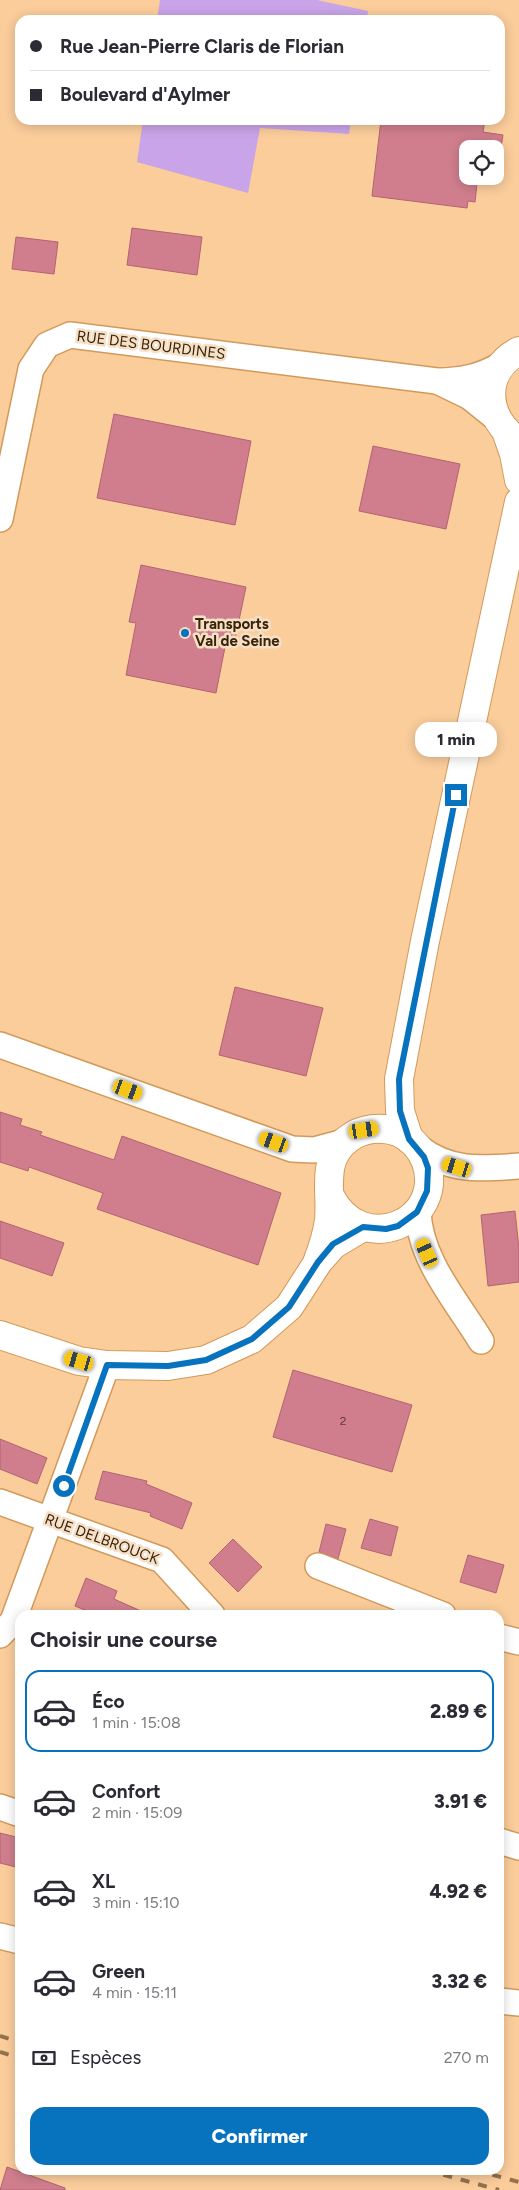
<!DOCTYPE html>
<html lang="fr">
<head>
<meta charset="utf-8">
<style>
	body { margin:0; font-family:Figtree,sans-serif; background:#f2f2f3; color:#2b2b33; height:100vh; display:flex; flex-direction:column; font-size:19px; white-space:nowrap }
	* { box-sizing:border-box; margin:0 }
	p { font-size:16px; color:#7c7c81 }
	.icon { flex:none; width:28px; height:28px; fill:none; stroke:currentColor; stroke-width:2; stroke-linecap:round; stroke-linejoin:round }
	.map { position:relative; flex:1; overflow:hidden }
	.details { position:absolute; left:15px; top:1610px; width:489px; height:565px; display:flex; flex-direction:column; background:#fff; border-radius:15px; box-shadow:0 2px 12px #0003 }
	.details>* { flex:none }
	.hud { position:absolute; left:15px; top:15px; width:490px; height:110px; border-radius:15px; box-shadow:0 2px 12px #0003; display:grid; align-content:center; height:110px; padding:0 15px; background:#fff }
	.fabs { position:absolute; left:459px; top:140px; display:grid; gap:10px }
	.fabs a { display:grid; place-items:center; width:45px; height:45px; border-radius:10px; background:#fff; box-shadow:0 2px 12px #0003; font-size:25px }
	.end { position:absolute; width:22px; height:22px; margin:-11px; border:6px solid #0772bd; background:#fff; box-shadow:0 0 0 2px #fff }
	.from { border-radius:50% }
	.bubble { position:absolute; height:35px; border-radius:15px; background:#fff; box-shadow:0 2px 12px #0003; font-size:16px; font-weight:800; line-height:35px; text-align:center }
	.car { position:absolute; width:15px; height:30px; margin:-15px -8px; border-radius:6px; box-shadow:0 0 4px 1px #0007; background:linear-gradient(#f5c518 24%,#345 0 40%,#f5c518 0 76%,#345 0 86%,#f5c518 0) }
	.hud b { display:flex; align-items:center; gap:18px; height:48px; font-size:19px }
	.hud b+b { border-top:1px solid #e1e1e2 }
	.hud i { width:12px; height:12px; background:#2b2b33 }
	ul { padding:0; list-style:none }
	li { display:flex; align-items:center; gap:15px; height:82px; margin:0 10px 8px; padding:0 5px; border:2px solid transparent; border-radius:15px }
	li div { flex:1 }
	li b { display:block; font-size:19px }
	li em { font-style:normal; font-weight:800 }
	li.current { border-color:#0772bd }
	li>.icon { width:45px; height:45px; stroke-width:1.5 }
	h2 { padding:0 15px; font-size:22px; line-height:60px }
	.pay { display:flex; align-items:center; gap:12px; height:55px; padding:0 15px; font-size:19px }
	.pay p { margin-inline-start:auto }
	.cta { display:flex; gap:10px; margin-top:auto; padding:10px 15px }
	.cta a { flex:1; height:58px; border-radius:15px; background:#0772bd; color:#fff; font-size:20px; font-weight:800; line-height:58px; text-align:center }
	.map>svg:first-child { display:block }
	.green { fill:#c9a4e9 }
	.building { fill:#d07e8d; stroke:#b26372 }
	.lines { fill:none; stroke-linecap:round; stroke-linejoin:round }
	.street-casing { stroke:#d19a5b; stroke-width:28 }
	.secondary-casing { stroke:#d19a5b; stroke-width:30 }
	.street { stroke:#fff; stroke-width:25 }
	.secondary { stroke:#fff; stroke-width:28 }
	.rail { stroke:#93724c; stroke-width:4; stroke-dasharray:9 9; stroke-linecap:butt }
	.route { stroke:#0772bd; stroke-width:6 }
	.poi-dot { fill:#0772bd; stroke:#f6dfc7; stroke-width:2 }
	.labels { text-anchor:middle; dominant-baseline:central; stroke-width:5; stroke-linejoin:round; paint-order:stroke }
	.number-label { font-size:12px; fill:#5f3a29 }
	.street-label { font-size:15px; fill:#392408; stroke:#f6dfc7 }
	.poi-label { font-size:15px; font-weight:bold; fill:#392408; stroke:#f6dfc7; text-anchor:start }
</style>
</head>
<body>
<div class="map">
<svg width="519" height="2190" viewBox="0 0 519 2190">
	<rect width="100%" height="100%" fill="#fbcd9b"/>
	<g class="green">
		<polygon points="160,0 317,0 368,11 367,20 157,20"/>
		<polygon points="143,120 351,120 349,134 260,128 248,193 137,162"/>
	</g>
	<g class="building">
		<polygon points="381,120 485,120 483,132 503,135 499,159 495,158 495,149 468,149 468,176 483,176 482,184 477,184 475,202 468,201 467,208 372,196"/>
		<polygon points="132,228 202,237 197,275 127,265"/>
		<polygon points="16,237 58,242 54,274 12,269"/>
		<polygon points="114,414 251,441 235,525 97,498"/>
		<polygon points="373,446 460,464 446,529 359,511"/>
		<polygon points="141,565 246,587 234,644 226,642 216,693 126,675 136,623 129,622"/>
		<polygon points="235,987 323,1008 306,1076 219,1055"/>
		<polygon points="0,1112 22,1119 20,1125 42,1132 40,1135 114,1160 122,1136 281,1193 258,1265 97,1209 103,1193 29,1167 28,1171 0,1162"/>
		<polygon points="515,1211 519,1249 519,1282 488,1286 481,1215"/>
		<polygon points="0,1221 64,1243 52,1276 0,1258"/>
		<polygon points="293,1370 412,1405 392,1472 273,1437"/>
		<polygon points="0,1439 47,1458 37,1484 0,1469"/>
		<polygon points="103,1471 147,1481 146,1484 192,1503 182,1529 150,1516 151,1513 95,1499"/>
		<polygon points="370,1519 398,1527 391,1556 361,1548"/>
		<polygon points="326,1524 346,1529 338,1559 319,1552"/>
		<polygon points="233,1539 262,1567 238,1592 209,1563"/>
		<polygon points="468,1555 504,1565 496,1593 460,1582"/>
		<polygon points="86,1578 117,1591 114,1599 150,1615 97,1615 75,1606"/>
		<polygon points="0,1833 20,1838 20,1868 0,1863"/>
		<polygon points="7,2167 65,2188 65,2190 0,2190"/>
	</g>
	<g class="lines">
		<defs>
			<g id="street">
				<polyline points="439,382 470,397 496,418"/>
				<path d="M0 519 31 369 47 345 70 335 437 381C461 381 480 377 501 365"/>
				<polyline points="0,1045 292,1149 314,1150 344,1142"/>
				<path d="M418 1147C449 1172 481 1169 519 1166"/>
				<path d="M418 1210C419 1259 456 1300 481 1341"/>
				<polyline points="0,1502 162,1560 212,1615"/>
				<polyline points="318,1566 443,1615"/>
				<polyline points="0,1635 13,1621 107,1365"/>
				<polyline points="499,1637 519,1642"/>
				<polyline points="0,1807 20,1814"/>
				<polyline points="499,1841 519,1847"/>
				<polyline points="0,1936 20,1941"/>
				<polyline points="499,2001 519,2003"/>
			</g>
			<g id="secondary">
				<path d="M519 351C480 371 484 420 519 441"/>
				<polyline points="506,431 514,454 519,480"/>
				<polyline points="409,1139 400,1111 399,1079 425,941 519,502"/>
				<path d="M318 1260C323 1247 327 1234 329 1220 332 1191 320 1160 348 1139 362 1128 381 1126 398 1132 411 1138 421 1149 426 1162 446 1222 362 1259 330 1196"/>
				<polyline points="0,1335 79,1361 107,1365 168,1366 206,1360 252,1339 289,1307 318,1262 333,1245 363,1227"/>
			</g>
		</defs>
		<use href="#street" class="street-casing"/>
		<use href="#secondary" class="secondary-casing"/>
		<use href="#street" class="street"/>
		<use href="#secondary" class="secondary"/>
		<g class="rail">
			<polyline points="0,2036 20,2042"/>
			<polyline points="0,2052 20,2058"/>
			<polyline points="426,2170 499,2190"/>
			<polyline points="475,2170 519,2182"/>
		</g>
	</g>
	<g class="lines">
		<polyline class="route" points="64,1486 107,1365 168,1366 206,1360 252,1339 289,1307 318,1262 333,1244 363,1227 386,1229 398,1226 417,1212 427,1191 428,1168 424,1157 409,1139 400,1111 399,1079 456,795"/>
	</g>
	<circle class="poi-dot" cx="185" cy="633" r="5"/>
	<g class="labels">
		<g class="number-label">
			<text x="343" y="1421">2</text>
		</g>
		<g class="street-label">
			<text transform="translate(151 345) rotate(7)">RUE DES BOURDINES</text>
			<text transform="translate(102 1539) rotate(20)">RUE DELBROUCK</text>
		</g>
		<g class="poi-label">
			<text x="195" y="624">Transports<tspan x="195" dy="17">Val de Seine</tspan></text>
		</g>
	</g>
</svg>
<div class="fabs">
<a><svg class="icon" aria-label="locate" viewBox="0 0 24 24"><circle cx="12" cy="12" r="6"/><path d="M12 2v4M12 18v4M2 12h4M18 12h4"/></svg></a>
</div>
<i class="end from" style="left:64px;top:1486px"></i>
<i class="end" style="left:456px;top:795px"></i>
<div class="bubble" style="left:415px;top:722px;width:82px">1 min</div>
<i class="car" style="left:128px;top:1090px;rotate:110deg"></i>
<i class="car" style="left:364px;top:1130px;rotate:81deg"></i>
<i class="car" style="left:274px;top:1142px;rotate:290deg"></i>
<i class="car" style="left:457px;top:1167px;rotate:287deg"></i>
<i class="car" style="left:427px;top:1253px;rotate:336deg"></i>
<i class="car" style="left:79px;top:1361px;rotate:286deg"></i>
<div class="hud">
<b><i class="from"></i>Rue Jean-Pierre Claris de Florian</b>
<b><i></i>Boulevard d'Aylmer</b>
</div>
<section class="details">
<h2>Choisir une course</h2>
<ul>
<li class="current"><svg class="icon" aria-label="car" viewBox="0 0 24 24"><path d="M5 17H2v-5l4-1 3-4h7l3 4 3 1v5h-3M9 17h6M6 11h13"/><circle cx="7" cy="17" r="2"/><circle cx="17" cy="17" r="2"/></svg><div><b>Éco</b><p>1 min · 15:08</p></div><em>2.89 €</em></li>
<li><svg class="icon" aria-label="car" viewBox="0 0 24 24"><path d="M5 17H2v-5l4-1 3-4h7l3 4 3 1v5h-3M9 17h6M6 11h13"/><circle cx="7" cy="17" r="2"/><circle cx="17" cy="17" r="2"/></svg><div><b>Confort</b><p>2 min · 15:09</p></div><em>3.91 €</em></li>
<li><svg class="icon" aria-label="car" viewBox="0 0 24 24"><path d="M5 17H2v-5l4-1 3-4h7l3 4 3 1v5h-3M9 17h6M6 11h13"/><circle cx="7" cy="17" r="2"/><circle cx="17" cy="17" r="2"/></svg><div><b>XL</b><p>3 min · 15:10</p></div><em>4.92 €</em></li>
<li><svg class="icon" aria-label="car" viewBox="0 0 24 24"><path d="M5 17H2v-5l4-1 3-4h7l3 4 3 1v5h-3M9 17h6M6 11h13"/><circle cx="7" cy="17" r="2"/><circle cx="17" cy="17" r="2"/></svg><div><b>Green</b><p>4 min · 15:11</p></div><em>3.32 €</em></li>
</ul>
<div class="pay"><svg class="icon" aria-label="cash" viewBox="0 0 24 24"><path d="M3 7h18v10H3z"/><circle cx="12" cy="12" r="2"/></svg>Espèces<p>270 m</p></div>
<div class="cta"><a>Confirmer</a></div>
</section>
</div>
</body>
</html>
